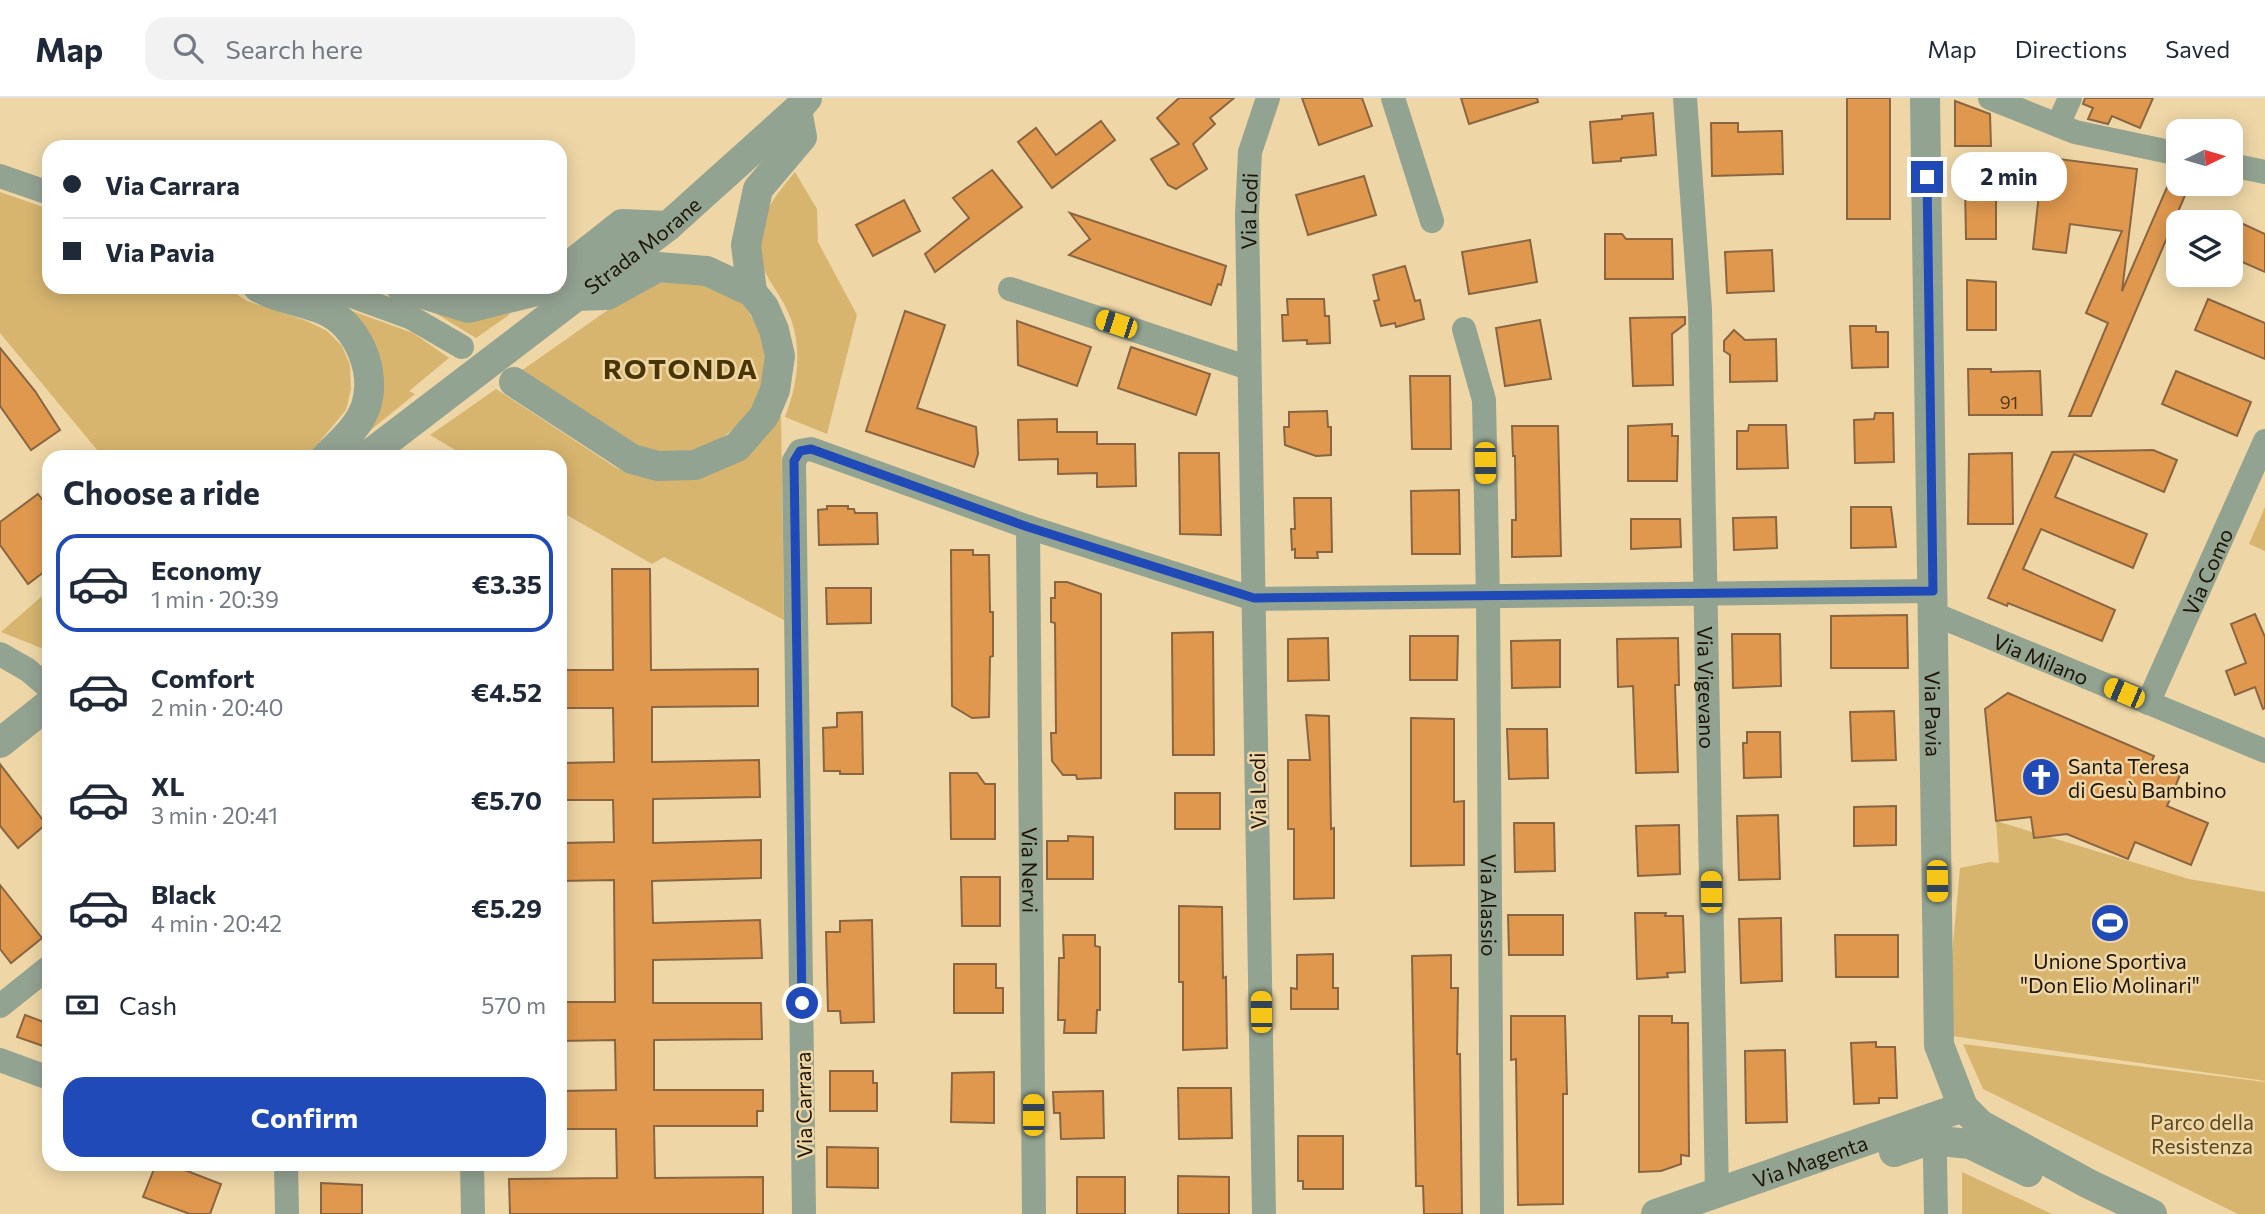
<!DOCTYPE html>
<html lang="en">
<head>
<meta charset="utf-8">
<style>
	body { margin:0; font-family:Commissioner,sans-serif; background:#f2f2f3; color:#1f2937; height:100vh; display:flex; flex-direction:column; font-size:26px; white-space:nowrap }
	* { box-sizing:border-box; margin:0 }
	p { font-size:23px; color:#747a83 }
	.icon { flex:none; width:38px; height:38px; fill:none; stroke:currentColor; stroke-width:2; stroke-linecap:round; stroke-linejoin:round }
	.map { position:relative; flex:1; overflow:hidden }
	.sheet { position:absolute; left:42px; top:352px; width:525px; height:721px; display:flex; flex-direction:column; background:#fff; border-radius:21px; box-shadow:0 4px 18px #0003 }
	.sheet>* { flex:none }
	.top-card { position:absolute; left:42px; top:42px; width:525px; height:154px; border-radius:21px; box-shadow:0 4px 18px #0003; display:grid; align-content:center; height:154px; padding:0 21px; background:#fff }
	.needle { width:46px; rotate:85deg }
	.buttons { position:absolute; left:2166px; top:21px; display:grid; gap:14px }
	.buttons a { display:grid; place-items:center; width:77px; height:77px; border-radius:14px; background:#fff; box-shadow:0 4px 18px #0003; font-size:35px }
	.end { position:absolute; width:32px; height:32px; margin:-16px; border:9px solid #1f4ab7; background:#fff; box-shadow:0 0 0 4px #fff }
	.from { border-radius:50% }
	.bubble { position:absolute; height:49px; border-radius:21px; background:#fff; box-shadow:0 4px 18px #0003; font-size:23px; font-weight:700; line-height:49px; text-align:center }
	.car { position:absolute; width:21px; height:42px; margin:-21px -10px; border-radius:9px; box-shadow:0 0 5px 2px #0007; background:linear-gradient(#f5c518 24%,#345 0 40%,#f5c518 0 76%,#345 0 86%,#f5c518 0) }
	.top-card b { display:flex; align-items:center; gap:24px; height:66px; font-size:26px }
	.top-card b+b { border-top:2px solid #e0e1e3 }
	.top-card i { width:18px; height:18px; background:#1f2937 }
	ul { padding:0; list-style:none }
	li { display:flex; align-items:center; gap:21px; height:98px; margin:0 14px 10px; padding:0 7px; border:4px solid transparent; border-radius:21px }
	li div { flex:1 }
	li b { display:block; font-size:26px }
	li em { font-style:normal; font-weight:700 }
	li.on { border-color:#1f4ab7 }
	li>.icon { width:63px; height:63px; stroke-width:1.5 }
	h2 { padding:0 21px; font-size:32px; line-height:84px }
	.pay { display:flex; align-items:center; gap:18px; height:77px; padding:0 21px; font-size:26px }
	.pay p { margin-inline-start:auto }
	.button { display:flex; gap:14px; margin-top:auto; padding:14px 21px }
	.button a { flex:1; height:80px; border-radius:21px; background:#1f4ab7; color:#fff; font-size:28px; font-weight:700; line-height:80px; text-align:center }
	header { display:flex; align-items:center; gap:42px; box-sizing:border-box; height:98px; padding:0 35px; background:#fff; border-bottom:2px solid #e0e1e3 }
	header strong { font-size:33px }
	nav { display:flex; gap:38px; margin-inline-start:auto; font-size:24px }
	.search { width:490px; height:63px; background:#f2f2f3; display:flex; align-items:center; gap:18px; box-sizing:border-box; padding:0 24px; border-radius:21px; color:#747a83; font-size:26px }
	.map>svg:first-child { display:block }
	.green { fill:#d7b56f }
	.building { fill:#e0984e; stroke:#896542; stroke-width:2 }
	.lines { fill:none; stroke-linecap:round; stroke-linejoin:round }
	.minor { stroke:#93a392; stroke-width:24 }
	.tertiary { stroke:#93a392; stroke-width:30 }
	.route { stroke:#1f4ab7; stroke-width:9 }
	.labels { text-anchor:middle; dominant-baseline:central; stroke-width:5; stroke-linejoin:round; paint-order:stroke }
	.number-label { font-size:18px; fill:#4e3616 }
	.street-label { font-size:21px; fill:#1e1504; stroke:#eed6a6 }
	.poi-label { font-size:21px; fill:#1e1504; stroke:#eed6a6; text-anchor:start }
	.park-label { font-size:21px; fill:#5b4820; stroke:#eed6a6 }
	.district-label { font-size:28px; font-weight:bold; letter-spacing:2px; fill:#493504; stroke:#eed6a6 }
</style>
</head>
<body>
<header>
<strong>Map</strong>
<div class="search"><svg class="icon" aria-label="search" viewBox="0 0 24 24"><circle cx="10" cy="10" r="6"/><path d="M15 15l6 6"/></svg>Search here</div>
<nav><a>Map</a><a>Directions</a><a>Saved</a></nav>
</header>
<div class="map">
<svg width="2265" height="1116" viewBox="0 0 2265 1116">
	<rect width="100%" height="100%" fill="#eed6a6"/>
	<g class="green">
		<path d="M795 74 817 111 818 144 857 217 827 336 785 319C797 288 802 256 792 224 786 206 775 192 766 176 745 135 770 104 795 74Z"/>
		<polygon points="0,94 49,111 49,189 226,189 247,203 307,223 327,233 342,248 350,267 351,291 346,312 307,359 103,359 0,235"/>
		<path d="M667 181 731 191C745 208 758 224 763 246 775 296 735 345 687 354 666 358 647 351 629 344L521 273 642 188Z"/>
		<polygon points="330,205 413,235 449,260 409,293 415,296 351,348 370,318"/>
		<polygon points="422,207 510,211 509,217 476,240"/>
		<path d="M496 291 615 369C658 389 705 386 744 357 758 347 769 330 781 317L784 522 664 459 652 466 560 413V359H467L430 337Z"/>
		<polygon points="2265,409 2265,453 2249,446"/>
		<polygon points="49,492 49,553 1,534"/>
		<polygon points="1996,723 2189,781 2265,794 2265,983 1952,938 1952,857 1960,770 1990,764 1999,765"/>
		<polygon points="1963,946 2265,984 2265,1116 2238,1116 1983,991"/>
		<polygon points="1962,1074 2052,1116 1962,1116"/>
	</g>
	<g class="building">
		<polygon points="1179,0 1234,0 1210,20 1215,26 1193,46 1207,71 1176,91 1168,87 1151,61 1179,46 1157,20"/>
		<polygon points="1302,0 1362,0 1372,28 1319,47"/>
		<polygon points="1461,0 1537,0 1538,4 1469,26"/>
		<rect x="1847" y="0" width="43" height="121"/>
		<polygon points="2085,0 2153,0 2140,30 2112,18 2108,26 2088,21 2093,10 2083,6"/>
		<polygon points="1955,3 1990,16 1991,48 1955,48"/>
		<polygon points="1653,15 1656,57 1621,60 1621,63 1593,65 1590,24 1622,21 1622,18"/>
		<polygon points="1101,23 1115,42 1052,90 1018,44 1036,30 1056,57"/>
		<polygon points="1711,25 1738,25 1738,34 1782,33 1783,76 1712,78"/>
		<polygon points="2043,59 2137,71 2122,193 2171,80 2179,83 2179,86 2189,88 2091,318 2069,318 2108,225 2086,215 2122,133 2070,126 2066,155 2033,151"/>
		<polygon points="992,72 1022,109 935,174 925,156 969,120 953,100"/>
		<polygon points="1364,78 1376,117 1308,137 1296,97"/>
		<polygon points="1965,88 1996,88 1996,141 1966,141"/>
		<polygon points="904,102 920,133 873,158 856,127"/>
		<polygon points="1070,115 1226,168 1221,187 1218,186 1211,207 1069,157 1090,141"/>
		<polygon points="2241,125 2265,136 2265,174 2231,159 2231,147"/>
		<polygon points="1605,136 1622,136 1626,141 1672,141 1673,181 1605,181"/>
		<polygon points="1530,142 1537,184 1469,196 1462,154"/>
		<polygon points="1772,152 1774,193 1727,195 1725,154"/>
		<polygon points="1405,168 1415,203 1420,202 1424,221 1396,229 1395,225 1381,228 1374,203 1379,202 1373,177"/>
		<polygon points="1967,182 1996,184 1996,232 1967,232"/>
		<polygon points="1287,201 1324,201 1325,218 1329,218 1330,245 1307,246 1307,242 1283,243 1282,217 1288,217"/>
		<polygon points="2208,201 2265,225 2265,261 2195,232"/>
		<polygon points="905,213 945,227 917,310 976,329 978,356 974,369 866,333"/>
		<polygon points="1685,219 1685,226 1672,236 1673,287 1633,288 1630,220"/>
		<polygon points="1540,222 1551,281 1505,288 1496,230"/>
		<polygon points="1017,223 1091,249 1077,288 1018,267"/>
		<polygon points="1850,228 1876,228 1876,234 1888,234 1888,269 1852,270"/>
		<polygon points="1734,232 1745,242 1776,241 1777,283 1730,284 1730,257 1724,253 1724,243"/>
		<polygon points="1131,249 1210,276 1196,317 1118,290"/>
		<polygon points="0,250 35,293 60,332 31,352 0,308"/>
		<polygon points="1968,271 1991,271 1991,274 2040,273 2042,317 1969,317"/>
		<polygon points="2176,273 2251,304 2237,338 2162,306"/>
		<polygon points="1410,278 1450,278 1451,351 1412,351"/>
		<polygon points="1327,313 1328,329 1331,329 1331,357 1316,358 1285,347 1284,329 1289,329 1289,314"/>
		<polygon points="1875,315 1893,315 1894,364 1855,365 1854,322 1874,321"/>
		<polygon points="1057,321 1057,334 1097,334 1097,346 1135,346 1136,388 1097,389 1097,375 1058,376 1058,361 1019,362 1018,322"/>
		<polygon points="1672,326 1672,338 1678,338 1677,383 1628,383 1628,328"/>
		<polygon points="1749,327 1786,327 1788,370 1737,371 1737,333 1748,333"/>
		<polygon points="1512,328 1558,328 1561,458 1512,459 1512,422 1516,422 1515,358 1513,358"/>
		<polygon points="2153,352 2177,362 2164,394 2074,356 2055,399 2147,436 2133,470 2041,431 2023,471 2115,512 2102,543 2008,505 2007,508 1988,500 2052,354"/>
		<polygon points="1179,355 1219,355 1221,437 1180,436"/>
		<polygon points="2012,355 2013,426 1968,426 1969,356"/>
		<polygon points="1459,392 1460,456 1412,456 1411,393"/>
		<polygon points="38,396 49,410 49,470 28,486 0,447 0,424"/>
		<polygon points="1294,400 1331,400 1332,454 1317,454 1318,460 1295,460 1295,451 1292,452 1291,431 1295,431"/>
		<polygon points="827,408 848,408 848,411 854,411 855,415 877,415 878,446 819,447 818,412 827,411"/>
		<polygon points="1851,409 1891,409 1896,449 1851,450"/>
		<polygon points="1776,419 1777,450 1734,452 1733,420"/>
		<polygon points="1631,421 1680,421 1681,449 1631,451"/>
		<polygon points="951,452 973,452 973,457 989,457 990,514 993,514 993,558 990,559 989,619 972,620 952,608"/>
		<polygon points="612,471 650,471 651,572 758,571 758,608 652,609 652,664 759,662 760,699 653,701 653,745 761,742 761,780 652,783 653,825 760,822 762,860 653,862 653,905 761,905 762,941 654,942 654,992 763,992 763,1013 757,1013 757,1028 654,1028 655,1080 763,1079 763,1116 510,1116 509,1081 617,1080 616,1031 560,1031 560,993 616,992 615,942 560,943 560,904 615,904 614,782 560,783 560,745 614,744 613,702 560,702 560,665 614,664 613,610 560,610 560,572 613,572"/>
		<polygon points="1055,484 1067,484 1101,496 1101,680 1077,681 1076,677 1063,677 1052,663 1051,635 1056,635 1055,525 1051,524 1051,500 1055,500"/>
		<polygon points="826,490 871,490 871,525 827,526"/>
		<polygon points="2255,516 2265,539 2265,610 2263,611 2255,589 2235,597 2226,573 2246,565 2231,526"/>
		<polygon points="1907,517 1908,570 1831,570 1831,518"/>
		<polygon points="1213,534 1214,657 1173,657 1172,535"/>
		<polygon points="1732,536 1780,536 1781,588 1733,590"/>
		<polygon points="1410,538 1458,538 1457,582 1410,582"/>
		<polygon points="1328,540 1329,582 1288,583 1288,541"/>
		<polygon points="1678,540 1679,587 1675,587 1678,674 1636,675 1633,588 1618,589 1617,541"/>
		<polygon points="1560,542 1560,589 1512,590 1511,543"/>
		<polygon points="2008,595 2154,658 2151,665 2180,677 2167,708 2208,725 2191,767 2135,744 2128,761 2067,736 2034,740 2031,719 1996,723 1985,611"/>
		<polygon points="1894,613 1896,662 1852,663 1850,614"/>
		<polygon points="862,614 863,676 840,676 840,673 824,673 823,630 837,629 837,615"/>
		<polygon points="1306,617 1329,618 1331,731 1334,730 1334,800 1294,801 1294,731 1288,731 1288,662 1310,662"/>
		<polygon points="1411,620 1454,621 1454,704 1464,703 1464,767 1411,768"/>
		<polygon points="1507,631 1547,631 1548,680 1509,681"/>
		<polygon points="1747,634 1780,634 1781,679 1744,680 1743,645 1747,645"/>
		<polygon points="0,666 46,726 18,750 0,728"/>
		<polygon points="950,675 977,675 985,686 995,686 995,741 951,741"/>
		<rect x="1175" y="695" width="45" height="36"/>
		<polygon points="1896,708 1896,747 1854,748 1854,709"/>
		<polygon points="1778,717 1780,781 1739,782 1737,718"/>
		<polygon points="1514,725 1554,725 1555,773 1515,774"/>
		<polygon points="1679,727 1680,776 1638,778 1636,728"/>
		<polygon points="1068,738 1093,739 1093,781 1047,781 1047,743 1068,743"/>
		<polygon points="961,779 1000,779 1000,828 962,828"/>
		<polygon points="0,787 42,840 11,865 0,851"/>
		<polygon points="1179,808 1222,809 1223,880 1226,879 1227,950 1183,952 1183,884 1179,884"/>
		<polygon points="1635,815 1666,815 1665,818 1683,818 1685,874 1667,875 1668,879 1637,881"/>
		<polygon points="1508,817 1563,817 1563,857 1509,857"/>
		<polygon points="1781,820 1782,883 1741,885 1739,821"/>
		<polygon points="872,822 874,924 841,925 840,913 828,913 826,834 840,834 840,823"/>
		<polygon points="1063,837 1095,837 1095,848 1100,849 1100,912 1097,912 1096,935 1064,935 1065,922 1058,922 1059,860 1064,860"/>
		<polygon points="1835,837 1898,837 1898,879 1836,879"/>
		<polygon points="1333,856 1333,890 1338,890 1338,911 1291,911 1291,890 1297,891 1297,857"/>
		<polygon points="1451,857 1451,890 1458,890 1457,956 1460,956 1462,1116 1424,1116 1423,1088 1416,1088 1412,858"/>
		<polygon points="954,866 996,866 996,890 1003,890 1003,915 954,915"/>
		<polygon points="25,917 49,926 49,950 17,939"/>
		<polygon points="1511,918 1565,918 1567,996 1563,996 1563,1106 1518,1107 1516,961 1511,962"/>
		<polygon points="1639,918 1672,918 1672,925 1688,925 1689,1058 1681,1057 1681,1066 1661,1073 1639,1074"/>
		<polygon points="1876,944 1876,949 1895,949 1897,1000 1879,1000 1879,1005 1854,1006 1851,945"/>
		<polygon points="1785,952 1787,1024 1746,1025 1745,953"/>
		<polygon points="830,973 873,973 873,985 877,985 877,1013 830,1013"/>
		<polygon points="994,974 994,1025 951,1024 952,975"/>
		<polygon points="1178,990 1231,990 1232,1040 1179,1041"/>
		<polygon points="1103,993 1104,1040 1061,1041 1060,1015 1054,1015 1053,994"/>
		<polygon points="1298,1038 1343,1038 1343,1091 1303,1091 1303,1083 1298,1083"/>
		<polygon points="827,1049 878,1050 878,1090 827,1089"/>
		<polygon points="156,1066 169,1066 221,1086 210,1116 190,1116 143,1099"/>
		<polygon points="1178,1078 1229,1079 1229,1116 1178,1116"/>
		<rect x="1077" y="1079" width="48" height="37"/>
		<polygon points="321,1085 362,1087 362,1116 321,1116"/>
	</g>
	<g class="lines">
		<g class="minor">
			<polyline points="1393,0 1432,123"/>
			<path id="s1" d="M1685 0 1700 211 1717 1095"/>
			<polyline points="1990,0 2075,34 2179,56"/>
			<polyline points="2058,27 2070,0"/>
			<polyline points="2231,67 2265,74"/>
			<polyline points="0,78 49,95"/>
			<polyline points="327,189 412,220 462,249"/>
			<polyline points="1010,191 1249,270"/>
			<path id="s2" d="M1464 231 1484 302 1488 498 1492 1116"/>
			<path id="s3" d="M1028 429 1034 1116"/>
			<path id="s4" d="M1934 516 2265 653"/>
			<polyline points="0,556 28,572 49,590"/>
			<path id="s5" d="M2148 605 2265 343"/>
			<polyline points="0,908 49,869"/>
			<polyline points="0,962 49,980"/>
			<polyline points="1935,1060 1936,1116"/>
			<polyline points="286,1066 287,1116"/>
			<polyline points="472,1066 473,1116"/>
			<polyline points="804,1116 794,363 800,353 811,351 1028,429 1254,501 1933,493"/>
			<path id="s6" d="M1264 1116 1247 116 1250 54 1268 0"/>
		</g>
		<g class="tertiary">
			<path id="s7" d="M1925 0 1939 947 1963 1009 1981 1027 2089 1086 2152 1116"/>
			<polyline points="560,175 622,126 668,128"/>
			<path d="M258 189C277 201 303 203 324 212 358 227 377 273 366 308 359 329 341 344 326 359"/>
			<polyline points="401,189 468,210 537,193 542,189"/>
			<polyline points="752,194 746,147 758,91 802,39 797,12"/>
			<polyline points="514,284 632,361 658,368 695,367 737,349 764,318 775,292 780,258 774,232 764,209 752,194 707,173 658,169 607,197 574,198"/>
			<path id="s8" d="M366 359 668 128 797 12 807 0"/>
			<polyline points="0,645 49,606"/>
			<polyline points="1894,1054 1929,1042 1970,1046 2028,1074"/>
			<path id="s9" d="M1656 1116 1963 1009"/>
		</g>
	</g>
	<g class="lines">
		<polyline class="route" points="802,905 794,363 800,353 811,351 1028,429 1254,500 1933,493 1927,79"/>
	</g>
	<defs>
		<symbol id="church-disc" viewBox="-11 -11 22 22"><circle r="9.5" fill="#1f4ab7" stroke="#eed6a6"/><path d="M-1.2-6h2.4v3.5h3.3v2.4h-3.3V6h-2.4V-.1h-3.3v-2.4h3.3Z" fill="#fff"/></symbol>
		<symbol id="stadium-disc" viewBox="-11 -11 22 22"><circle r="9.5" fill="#1f4ab7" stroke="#eed6a6"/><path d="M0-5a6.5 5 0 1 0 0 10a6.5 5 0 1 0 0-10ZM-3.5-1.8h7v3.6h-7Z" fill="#fff"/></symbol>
	</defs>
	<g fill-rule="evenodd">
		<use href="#church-disc" x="2019" y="657" width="44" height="44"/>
		<use href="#stadium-disc" x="2088" y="803" width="44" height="44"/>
	</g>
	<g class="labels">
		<g class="number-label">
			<text x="2009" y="304">91</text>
		</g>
		<g class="street-label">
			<text stroke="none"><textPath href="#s6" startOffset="1003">Via Lodi</textPath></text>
			<text stroke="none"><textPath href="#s8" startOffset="348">Strada Morane</textPath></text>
			<text stroke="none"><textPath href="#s5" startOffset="144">Via Como</textPath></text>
			<text stroke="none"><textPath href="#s4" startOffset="116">Via Milano</textPath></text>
			<text stroke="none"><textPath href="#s1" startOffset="590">Via Vigevano</textPath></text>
			<text stroke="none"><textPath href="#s7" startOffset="616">Via Pavia</textPath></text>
			<text transform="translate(1257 693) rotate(-91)">Via Lodi</text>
			<text stroke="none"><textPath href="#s3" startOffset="343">Via Nervi</textPath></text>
			<text stroke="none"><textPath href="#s2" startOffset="579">Via Alassio</textPath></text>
			<text transform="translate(803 1007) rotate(-91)">Via Carrara</text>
			<text stroke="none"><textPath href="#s9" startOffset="163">Via Magenta</textPath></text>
		</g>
		<g class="poi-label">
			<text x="2068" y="667">Santa Teresa<tspan x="2068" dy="24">di Gesù Bambino</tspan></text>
			<text x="2110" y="862" text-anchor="middle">Unione Sportiva<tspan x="2110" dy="24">"Don Elio Molinari"</tspan></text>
		</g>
		<g class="park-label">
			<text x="2202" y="1023">Parco della<tspan x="2202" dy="24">Resistenza</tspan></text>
		</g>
		<g class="district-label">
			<text x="681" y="270">ROTONDA</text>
		</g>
	</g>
</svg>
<div class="buttons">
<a><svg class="needle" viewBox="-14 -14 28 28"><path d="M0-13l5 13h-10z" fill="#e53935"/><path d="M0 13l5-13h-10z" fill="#747a83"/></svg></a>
<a><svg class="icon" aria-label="layers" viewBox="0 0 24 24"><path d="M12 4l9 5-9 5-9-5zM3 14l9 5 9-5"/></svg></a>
</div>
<i class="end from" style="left:802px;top:905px"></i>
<i class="end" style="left:1927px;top:79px"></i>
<div class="bubble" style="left:1951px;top:54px;width:116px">2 min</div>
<i class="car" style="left:1116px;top:226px;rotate:288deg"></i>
<i class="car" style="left:1485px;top:365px;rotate:179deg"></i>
<i class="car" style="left:2124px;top:595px;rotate:293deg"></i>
<i class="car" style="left:1937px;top:783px;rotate:179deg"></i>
<i class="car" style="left:1711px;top:794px;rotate:359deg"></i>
<i class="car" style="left:1261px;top:914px;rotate:359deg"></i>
<i class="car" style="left:1033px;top:1017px;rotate:0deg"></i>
<div class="top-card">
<b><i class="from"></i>Via Carrara</b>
<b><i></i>Via Pavia</b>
</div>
<section class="sheet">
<h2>Choose a ride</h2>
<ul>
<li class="on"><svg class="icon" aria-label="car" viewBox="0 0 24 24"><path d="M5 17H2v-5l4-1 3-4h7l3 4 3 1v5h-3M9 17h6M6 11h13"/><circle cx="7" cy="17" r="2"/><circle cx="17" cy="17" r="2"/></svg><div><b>Economy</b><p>1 min · 20:39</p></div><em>€3.35</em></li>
<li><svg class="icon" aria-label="car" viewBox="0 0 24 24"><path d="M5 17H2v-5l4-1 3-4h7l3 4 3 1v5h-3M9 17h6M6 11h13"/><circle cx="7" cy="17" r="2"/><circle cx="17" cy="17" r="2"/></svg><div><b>Comfort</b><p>2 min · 20:40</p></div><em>€4.52</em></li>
<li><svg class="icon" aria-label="car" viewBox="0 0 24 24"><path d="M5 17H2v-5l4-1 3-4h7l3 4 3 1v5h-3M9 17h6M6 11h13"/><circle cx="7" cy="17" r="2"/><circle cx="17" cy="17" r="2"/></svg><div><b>XL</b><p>3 min · 20:41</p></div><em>€5.70</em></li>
<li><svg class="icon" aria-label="car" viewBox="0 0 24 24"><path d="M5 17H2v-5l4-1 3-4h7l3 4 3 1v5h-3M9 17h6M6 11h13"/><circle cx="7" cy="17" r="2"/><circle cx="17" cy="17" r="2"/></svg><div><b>Black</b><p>4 min · 20:42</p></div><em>€5.29</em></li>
</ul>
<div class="pay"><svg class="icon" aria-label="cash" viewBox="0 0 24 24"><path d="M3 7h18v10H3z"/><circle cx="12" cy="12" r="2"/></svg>Cash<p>570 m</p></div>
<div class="button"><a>Confirm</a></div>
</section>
</div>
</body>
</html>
